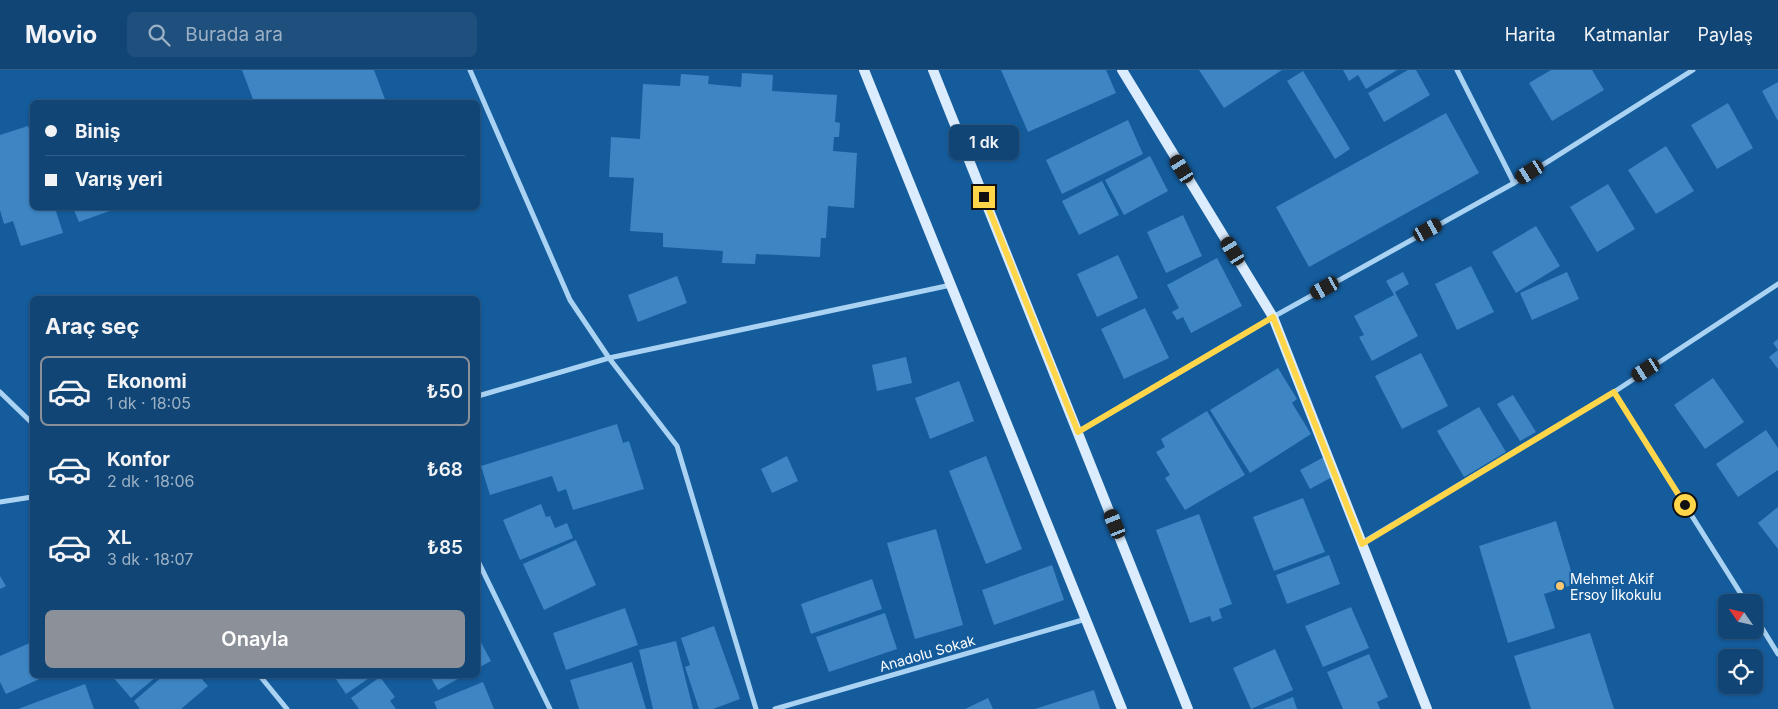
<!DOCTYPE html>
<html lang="tr">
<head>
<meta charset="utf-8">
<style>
	body { margin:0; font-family:Inter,sans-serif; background:#1e4f7d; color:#f1f3f6; height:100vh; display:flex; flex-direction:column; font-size:19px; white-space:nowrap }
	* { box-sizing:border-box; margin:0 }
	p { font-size:16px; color:#9cb1c5 }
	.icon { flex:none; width:28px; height:28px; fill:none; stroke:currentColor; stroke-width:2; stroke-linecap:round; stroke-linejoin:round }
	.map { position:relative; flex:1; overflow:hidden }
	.drawer { position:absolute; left:30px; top:226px; width:450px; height:382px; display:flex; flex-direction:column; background:#104575; border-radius:8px; box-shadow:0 1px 4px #0004,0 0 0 1px #305d87 }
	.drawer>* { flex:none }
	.guide { position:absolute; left:30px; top:30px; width:450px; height:110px; border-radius:8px; box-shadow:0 1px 4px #0004,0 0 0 1px #305d87; display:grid; align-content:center; height:110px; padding:0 15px; background:#104575 }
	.needle { width:32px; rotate:304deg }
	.tools { position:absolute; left:1718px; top:524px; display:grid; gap:10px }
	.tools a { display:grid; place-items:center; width:45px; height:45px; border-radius:8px; background:#104575; box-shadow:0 1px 4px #0004,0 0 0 1px #305d87; font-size:25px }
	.end { position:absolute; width:22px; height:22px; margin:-11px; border:6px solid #ffd54a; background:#111; box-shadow:0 0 0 2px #111 }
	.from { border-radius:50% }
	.bubble { position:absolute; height:35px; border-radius:8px; background:#104575; box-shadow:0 1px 4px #0004,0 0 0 1px #305d87; font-size:16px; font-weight:600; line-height:35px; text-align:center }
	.car { position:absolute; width:15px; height:30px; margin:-15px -8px; border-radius:6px; box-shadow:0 0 4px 1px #0007; background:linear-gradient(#222 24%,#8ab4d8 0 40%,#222 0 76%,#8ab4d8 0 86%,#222 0) }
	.guide b { display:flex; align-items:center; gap:18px; height:48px; font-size:19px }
	.guide b+b { border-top:1px solid #305d87 }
	.guide i { width:12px; height:12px; background:#f1f3f6 }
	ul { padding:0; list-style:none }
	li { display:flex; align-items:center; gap:15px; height:70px; margin:0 10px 8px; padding:0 5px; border:2px solid transparent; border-radius:8px }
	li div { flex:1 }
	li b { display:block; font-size:19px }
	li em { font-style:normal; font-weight:600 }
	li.on { border-color:#8c9099 }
	li>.icon { width:45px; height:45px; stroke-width:1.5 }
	h2 { padding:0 15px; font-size:22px; line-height:60px }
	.cta { display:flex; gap:10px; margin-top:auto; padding:10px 15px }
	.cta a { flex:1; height:58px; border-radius:8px; background:#8c9099; color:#fff; font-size:20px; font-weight:600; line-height:58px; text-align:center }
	header { display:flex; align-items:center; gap:30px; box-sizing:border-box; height:70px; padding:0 25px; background:#104575; border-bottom:1px solid #305d87 }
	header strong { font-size:24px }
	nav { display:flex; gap:28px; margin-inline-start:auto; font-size:18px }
	.search { width:350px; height:45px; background:#1e4f7d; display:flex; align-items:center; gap:12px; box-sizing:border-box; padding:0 18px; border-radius:8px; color:#9cb1c5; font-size:19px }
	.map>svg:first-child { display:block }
	.building { fill:#3d85c3 }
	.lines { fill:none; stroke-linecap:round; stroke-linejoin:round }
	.street { stroke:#aad2f3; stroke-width:5 }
	.secondary { stroke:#daecfd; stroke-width:10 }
	.route { stroke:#ffd54a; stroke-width:6 }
	.poi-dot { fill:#ffc76d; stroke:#155c9c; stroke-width:2 }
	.labels { text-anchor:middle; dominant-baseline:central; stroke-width:4; stroke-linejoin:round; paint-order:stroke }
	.poi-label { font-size:14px; fill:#fff; stroke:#155c9c; text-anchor:start }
	.street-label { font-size:14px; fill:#fff; stroke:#155c9c }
</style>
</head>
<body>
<header>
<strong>Movio</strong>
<div class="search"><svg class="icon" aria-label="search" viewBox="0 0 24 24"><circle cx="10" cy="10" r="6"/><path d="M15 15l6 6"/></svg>Burada ara</div>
<nav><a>Harita</a><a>Katmanlar</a><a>Paylaş</a></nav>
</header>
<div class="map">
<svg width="1778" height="639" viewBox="0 0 1778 639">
	<rect width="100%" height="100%" fill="#155c9c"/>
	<g class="building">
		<polygon points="242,0 374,0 386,32 254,32"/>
		<polygon points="1001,0 1106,0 1116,23 1028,62"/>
		<polygon points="1199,0 1282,0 1224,38"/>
		<polygon points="1343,0 1397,0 1366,19 1358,5 1349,11"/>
		<polygon points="1408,0 1416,0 1430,25 1384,52 1368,23"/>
		<polygon points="1551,0 1592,0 1604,20 1552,51 1529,13"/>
		<polygon points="1303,1 1350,79 1335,89 1287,11"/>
		<polygon points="742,3 773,5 772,21 837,25 835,52 840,53 839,67 834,67 833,81 857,83 854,138 828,136 826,168 821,168 820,187 756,184 755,194 722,193 723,181 663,177 663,163 630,161 634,108 609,107 611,67 640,69 643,14 680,16 681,4 709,6 708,14 741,17"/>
		<polygon points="1778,12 1778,51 1762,21"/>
		<polygon points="1728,33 1753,78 1717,99 1691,55"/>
		<polygon points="1446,43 1479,103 1309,197 1276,137"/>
		<polygon points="1128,50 1143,84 1062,124 1046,90"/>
		<polygon points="28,56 32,69 32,138 55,138 63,163 21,176 13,151 4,154 0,140 0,65"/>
		<polygon points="1666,76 1694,121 1656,144 1628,100"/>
		<polygon points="1150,86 1168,121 1124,145 1105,110"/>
		<polygon points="1102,111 1119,145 1079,165 1062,131"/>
		<polygon points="1608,114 1635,159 1597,182 1570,137"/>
		<polygon points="73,138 118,138 79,152"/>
		<polygon points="1183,145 1202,186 1166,203 1147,162"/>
		<polygon points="1536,156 1560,196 1516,223 1492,182"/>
		<polygon points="1118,185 1138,228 1097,247 1077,204"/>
		<polygon points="1217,188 1242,236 1191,263 1183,247 1177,250 1172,242 1179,238 1167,215"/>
		<polygon points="1471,196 1494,242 1457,260 1435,214"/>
		<polygon points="1403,202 1409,214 1395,222 1418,266 1372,291 1359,267 1364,265 1354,246 1394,225 1386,211"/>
		<polygon points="1567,202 1579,229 1532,250 1520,223"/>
		<polygon points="677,206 687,233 638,252 628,225"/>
		<polygon points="1145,238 1169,288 1124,309 1101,259"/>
		<polygon points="1778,269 1778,299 1769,287 1778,280 1773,273"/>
		<polygon points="1421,283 1448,336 1402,359 1375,306"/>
		<polygon points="906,287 912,313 877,321 872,295"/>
		<polygon points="1278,298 1297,329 1292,333 1311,364 1250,403 1210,340"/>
		<polygon points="1713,308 1744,352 1705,379 1674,335"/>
		<polygon points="959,311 974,351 930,369 915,328"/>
		<polygon points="1513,325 1536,362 1520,371 1497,334"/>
		<polygon points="1479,337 1506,382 1464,407 1437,361"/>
		<polygon points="1207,341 1245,405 1185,440 1165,408 1170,405 1156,382 1165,377 1161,369"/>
		<polygon points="617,354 623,373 629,371 644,419 573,440 566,419 558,422 552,406 490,425 481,396"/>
		<polygon points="1766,360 1778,378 1778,400 1738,427 1716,394"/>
		<polygon points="787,386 798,411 772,423 761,399"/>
		<polygon points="986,386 1022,479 986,494 949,401"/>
		<polygon points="1324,387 1334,406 1310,419 1300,400"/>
		<polygon points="1303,428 1325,482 1274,501 1253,447"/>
		<polygon points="541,434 546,447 550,446 555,458 567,453 573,468 520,490 503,450"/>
		<polygon points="1778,437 1778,479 1758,453"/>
		<polygon points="1199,444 1232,534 1219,539 1222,548 1212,552 1210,546 1190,553 1156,460"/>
		<polygon points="1556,451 1575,514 1544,524 1555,558 1508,573 1479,476"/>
		<polygon points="936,459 963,555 915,569 887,473"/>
		<polygon points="576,470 596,515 544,540 523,494"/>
		<polygon points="1329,485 1340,514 1287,534 1276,505"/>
		<polygon points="1052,495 1064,530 994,555 982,520"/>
		<polygon points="0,506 6,516 0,519"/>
		<polygon points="872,509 882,539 811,564 801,534"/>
		<polygon points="1351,537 1369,578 1323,597 1305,556"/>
		<polygon points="625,538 638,575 566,600 553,563"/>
		<polygon points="885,543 897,579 829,602 816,567"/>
		<polygon points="714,556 740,629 713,639 699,639 685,597 690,595 681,568"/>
		<polygon points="1590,563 1614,639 1531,639 1514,586"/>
		<polygon points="478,567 491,591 478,598"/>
		<polygon points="676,571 693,639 653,639 639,580"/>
		<polygon points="32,572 32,606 46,606 6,624 0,612 0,586"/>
		<polygon points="1275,579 1293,620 1251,639 1233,598"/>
		<polygon points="1369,584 1388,627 1377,632 1380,639 1343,639 1327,602"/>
		<polygon points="632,592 646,639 579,639 570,610"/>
		<polygon points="112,606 157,606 131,628"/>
		<polygon points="163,606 199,606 208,616 181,639 140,639 134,631"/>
		<polygon points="334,606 372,606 346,624"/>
		<polygon points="430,606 463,606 438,620"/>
		<polygon points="380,607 395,627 390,631 396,639 359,639 351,628"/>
		<polygon points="483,612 494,639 437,639 434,632"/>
		<polygon points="85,614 94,639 18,639"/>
		<polygon points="1094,620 1100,639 1035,639"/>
		<polygon points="1293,627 1297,639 1262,639"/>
		<polygon points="988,628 993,639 965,639"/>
	</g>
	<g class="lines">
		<g class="street">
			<polyline points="470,0 570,230 609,288 677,376 756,639"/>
			<polyline points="1457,0 1514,113"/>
			<polyline points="0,322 32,353"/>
			<polyline points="1614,322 1746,532"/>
			<polyline points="478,326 609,288 951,215"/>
			<polyline points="1078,362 1273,247 1514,113 1693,0"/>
			<polyline points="0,432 32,427"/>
			<polyline points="1362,473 1614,322 1778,214"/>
			<polyline points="478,491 550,639"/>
			<polyline points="1754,545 1778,584"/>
			<polyline points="260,606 287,639"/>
			<polyline points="775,639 1086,549"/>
		</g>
		<g class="secondary">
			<polyline points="864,0 1122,639"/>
			<polyline points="933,0 1188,639"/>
			<polyline points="1122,0 1273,247 1427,639"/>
		</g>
	</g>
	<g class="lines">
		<polyline class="route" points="984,127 1078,362 1273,247 1362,474 1614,322 1685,435"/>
	</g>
	<circle class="poi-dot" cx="1560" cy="516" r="5"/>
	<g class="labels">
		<g class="poi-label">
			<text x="1570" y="508">Mehmet Akif<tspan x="1570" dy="16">Ersoy İlkokulu</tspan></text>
		</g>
		<g class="street-label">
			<text transform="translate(927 583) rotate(-16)">Anadolu Sokak</text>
		</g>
	</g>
</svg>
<div class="tools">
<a><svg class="needle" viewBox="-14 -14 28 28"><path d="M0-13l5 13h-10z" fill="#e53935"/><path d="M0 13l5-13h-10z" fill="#9cb1c5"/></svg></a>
<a><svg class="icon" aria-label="locate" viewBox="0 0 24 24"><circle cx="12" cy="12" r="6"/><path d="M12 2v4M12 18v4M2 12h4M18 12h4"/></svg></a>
</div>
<i class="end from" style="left:1685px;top:435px"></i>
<i class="end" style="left:984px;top:127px"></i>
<div class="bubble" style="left:949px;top:55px;width:70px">1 dk</div>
<i class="car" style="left:1182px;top:99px;rotate:328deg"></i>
<i class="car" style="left:1530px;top:102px;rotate:238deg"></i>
<i class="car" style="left:1428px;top:160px;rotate:61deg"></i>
<i class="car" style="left:1233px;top:181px;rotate:329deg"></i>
<i class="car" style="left:1325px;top:218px;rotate:241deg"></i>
<i class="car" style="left:1646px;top:300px;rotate:237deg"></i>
<i class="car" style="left:1115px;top:454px;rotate:338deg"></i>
<div class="guide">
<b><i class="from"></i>Biniş</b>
<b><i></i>Varış yeri</b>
</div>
<section class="drawer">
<h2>Araç seç</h2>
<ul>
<li class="on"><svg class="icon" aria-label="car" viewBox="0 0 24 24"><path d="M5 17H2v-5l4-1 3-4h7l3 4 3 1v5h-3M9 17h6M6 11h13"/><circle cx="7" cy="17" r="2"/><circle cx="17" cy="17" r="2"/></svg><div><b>Ekonomi</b><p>1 dk · 18:05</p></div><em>₺50</em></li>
<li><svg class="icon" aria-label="car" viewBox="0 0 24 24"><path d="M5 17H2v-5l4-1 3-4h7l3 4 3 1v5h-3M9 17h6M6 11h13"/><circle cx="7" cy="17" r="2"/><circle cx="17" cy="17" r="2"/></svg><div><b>Konfor</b><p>2 dk · 18:06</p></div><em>₺68</em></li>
<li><svg class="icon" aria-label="car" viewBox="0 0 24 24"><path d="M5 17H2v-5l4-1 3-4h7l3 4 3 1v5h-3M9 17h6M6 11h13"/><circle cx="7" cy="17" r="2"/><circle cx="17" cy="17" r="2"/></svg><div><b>XL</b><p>3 dk · 18:07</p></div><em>₺85</em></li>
</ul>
<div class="cta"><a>Onayla</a></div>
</section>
</div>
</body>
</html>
